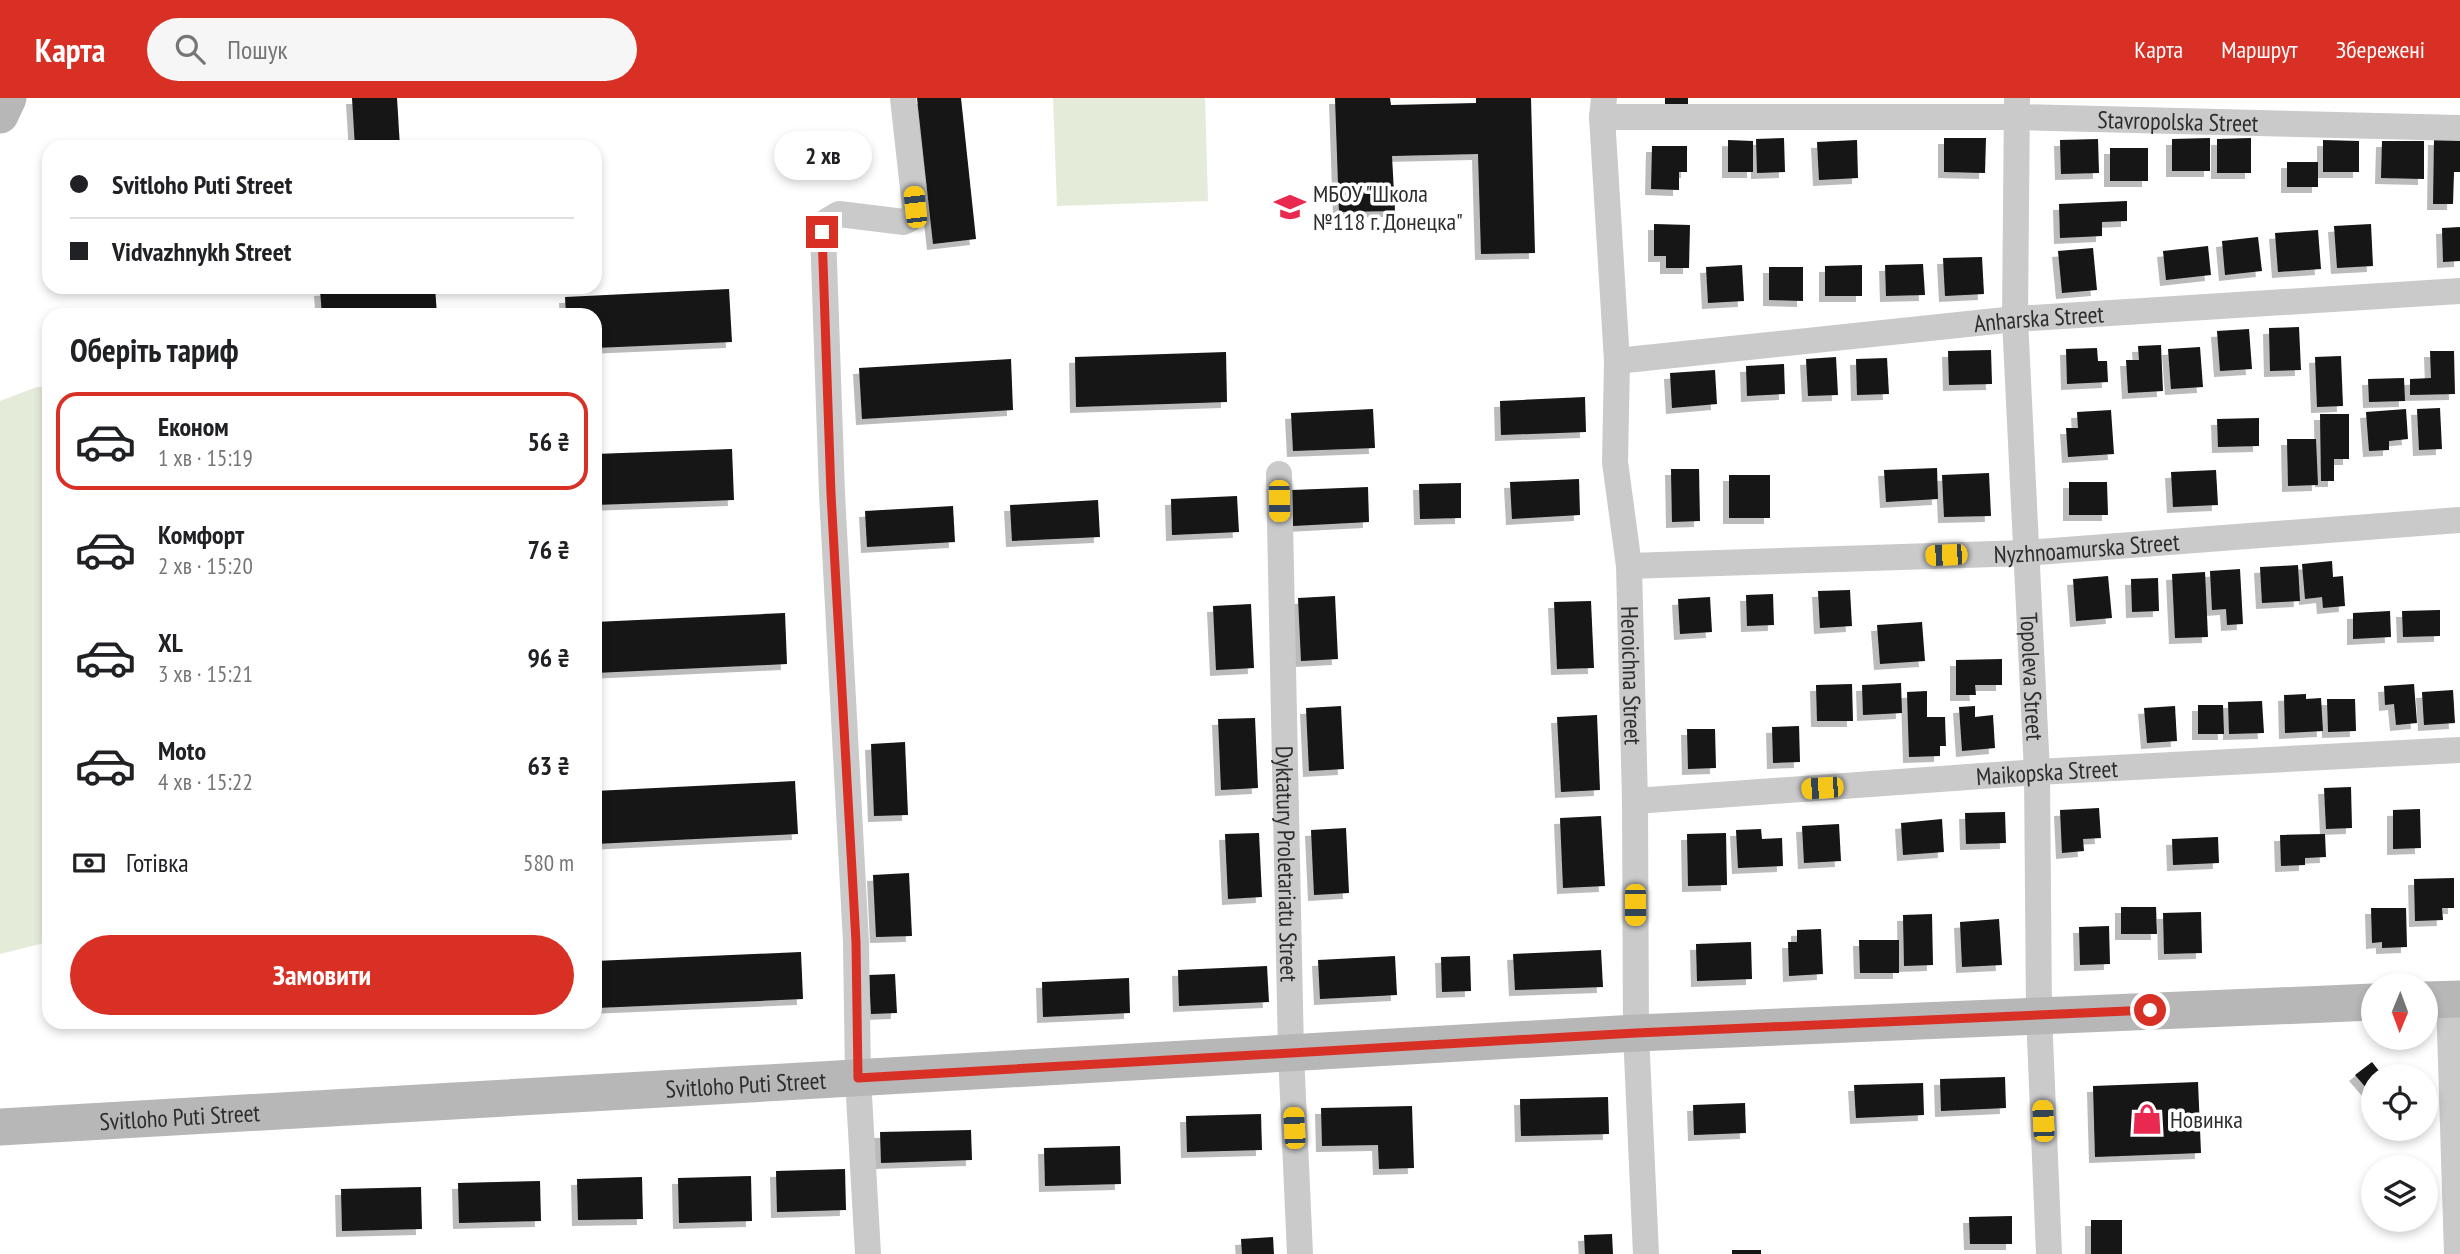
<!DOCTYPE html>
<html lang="uk">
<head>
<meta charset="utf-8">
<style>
	body { margin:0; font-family:"PT Sans Narrow",sans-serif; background:#f6f6f6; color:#202124; height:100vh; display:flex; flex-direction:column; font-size:26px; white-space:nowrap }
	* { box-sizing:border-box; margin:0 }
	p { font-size:23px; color:#757577 }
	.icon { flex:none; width:38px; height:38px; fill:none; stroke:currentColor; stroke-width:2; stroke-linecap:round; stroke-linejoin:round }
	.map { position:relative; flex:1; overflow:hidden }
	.drawer { position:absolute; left:42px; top:210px; width:560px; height:721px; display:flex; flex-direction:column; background:#fff; border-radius:21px; box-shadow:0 4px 10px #0003 }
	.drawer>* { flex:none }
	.guide { position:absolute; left:42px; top:42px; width:560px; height:154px; border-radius:21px; box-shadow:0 4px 10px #0003; display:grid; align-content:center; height:154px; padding:0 28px; background:#fff }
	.needle { width:46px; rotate:181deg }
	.fabs { position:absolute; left:2361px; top:875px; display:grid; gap:14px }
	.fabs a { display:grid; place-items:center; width:77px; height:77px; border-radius:50%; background:#fff; box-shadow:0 4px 10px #0003; font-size:35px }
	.end { position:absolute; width:32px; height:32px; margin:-16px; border:9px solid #d93025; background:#fff; box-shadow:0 0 0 4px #fff }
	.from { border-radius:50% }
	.bubble { position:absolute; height:49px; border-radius:24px; background:#fff; box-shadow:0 4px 10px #0003; font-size:23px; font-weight:800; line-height:49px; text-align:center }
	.car { position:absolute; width:21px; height:42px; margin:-21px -10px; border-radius:9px; box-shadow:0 0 5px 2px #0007; background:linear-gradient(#f5c518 24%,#345 0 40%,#f5c518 0 76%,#345 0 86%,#f5c518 0) }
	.guide b { display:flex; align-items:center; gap:24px; height:66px; font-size:26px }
	.guide b+b { border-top:2px solid #e0e0e0 }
	.guide i { width:18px; height:18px; background:#202124 }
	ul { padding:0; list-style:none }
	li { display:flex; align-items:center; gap:21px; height:98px; margin:0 14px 10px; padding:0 14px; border:4px solid transparent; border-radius:21px }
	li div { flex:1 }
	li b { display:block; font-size:26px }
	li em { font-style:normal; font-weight:800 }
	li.current { border-color:#d93025 }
	li>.icon { width:63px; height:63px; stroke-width:1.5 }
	h2 { padding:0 28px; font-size:32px; line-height:84px }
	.pay { display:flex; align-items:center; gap:18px; height:77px; padding:0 28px; font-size:26px }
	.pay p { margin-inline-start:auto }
	.primary-button { display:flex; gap:14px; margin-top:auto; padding:14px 28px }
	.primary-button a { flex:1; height:80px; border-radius:42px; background:#d93025; color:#fff; font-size:28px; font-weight:800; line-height:80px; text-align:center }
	header { display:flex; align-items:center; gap:42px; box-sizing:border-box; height:98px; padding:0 35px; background:#d93025; color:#fff }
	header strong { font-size:33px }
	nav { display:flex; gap:38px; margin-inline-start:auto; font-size:24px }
	.search { width:490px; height:63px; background:#f6f6f6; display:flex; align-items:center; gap:18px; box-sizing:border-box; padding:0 24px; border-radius:38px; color:#757577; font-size:26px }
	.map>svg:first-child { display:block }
	.green { fill:#e5ebd9 }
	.building { fill:#141414; filter:url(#shadow) }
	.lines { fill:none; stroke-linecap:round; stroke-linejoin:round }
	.street { stroke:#cacaca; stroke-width:26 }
	.secondary { stroke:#b7b7b7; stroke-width:37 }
	.route { stroke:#d93025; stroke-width:9 }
	.labels { text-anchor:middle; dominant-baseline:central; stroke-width:7; stroke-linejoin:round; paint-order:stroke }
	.street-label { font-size:24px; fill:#2d2d2d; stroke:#fff }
	.poi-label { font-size:24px; fill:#2d2d2d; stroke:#fff; text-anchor:start }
</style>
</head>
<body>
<header>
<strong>Карта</strong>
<div class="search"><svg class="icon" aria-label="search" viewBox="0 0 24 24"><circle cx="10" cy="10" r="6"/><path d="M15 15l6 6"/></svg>Пошук</div>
<nav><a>Карта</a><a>Маршрут</a><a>Збережені</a></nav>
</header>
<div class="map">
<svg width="2460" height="1156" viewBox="0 0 2460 1156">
	<defs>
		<filter id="shadow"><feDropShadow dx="-6" dy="6" stdDeviation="0" flood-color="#0004"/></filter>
	</defs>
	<rect width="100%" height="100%" fill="#fff"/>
	<g class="green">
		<polygon points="1053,0 1205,0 1208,103 1057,108"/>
		<polygon points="37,289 49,289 49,841 44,845 0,856 0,303"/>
	</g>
	<g class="building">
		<polygon points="352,0 397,0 400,49 355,49"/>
		<polygon points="917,0 961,0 976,141 933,146"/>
		<polygon points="1335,0 1390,0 1391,7 1476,5 1476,0 1531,0 1535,155 1481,156 1478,56 1392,58 1395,113 1339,114"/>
		<rect x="1665" y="0" width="23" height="6"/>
		<polygon points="1784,40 1785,74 1757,75 1756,41"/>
		<polygon points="1944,40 1986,40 1985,75 1944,74"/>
		<polygon points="2210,40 2210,73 2172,73 2172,41"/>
		<polygon points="2251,40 2251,75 2217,75 2217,41"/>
		<polygon points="2098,41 2099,75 2061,76 2060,42"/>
		<polygon points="2434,41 2460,42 2460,74 2454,74 2453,106 2433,106"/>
		<polygon points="1728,42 1753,43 1753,74 1728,74"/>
		<polygon points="1857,42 1858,80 1819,82 1817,44"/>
		<polygon points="2323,42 2359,43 2359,74 2323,74"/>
		<polygon points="2382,43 2424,43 2424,81 2381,80"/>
		<polygon points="1652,48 1687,48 1687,74 1679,74 1679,92 1651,91"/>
		<rect x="2110" y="50" width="38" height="33"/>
		<rect x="2287" y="64" width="31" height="25"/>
		<polygon points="2127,103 2127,123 2102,124 2102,138 2060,140 2059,106"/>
		<polygon points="1654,126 1690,127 1689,170 1666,170 1666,158 1654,158"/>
		<polygon points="2371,126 2373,168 2337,170 2334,128"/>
		<polygon points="2460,129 2460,163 2443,164 2442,130"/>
		<polygon points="2318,132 2321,171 2278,174 2275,135"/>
		<polygon points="2258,139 2262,173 2225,177 2222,143"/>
		<polygon points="2208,148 2211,177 2166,182 2163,153"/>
		<polygon points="2093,150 2097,192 2062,195 2058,153"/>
		<polygon points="1982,159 1984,196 1945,198 1943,160"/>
		<polygon points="1923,166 1925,197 1886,198 1885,167"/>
		<polygon points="1742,167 1744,203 1708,205 1706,169"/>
		<polygon points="1862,167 1862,198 1825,198 1825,168"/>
		<polygon points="1769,169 1803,169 1803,203 1769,202"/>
		<polygon points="359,189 435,189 437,217 322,217 320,192"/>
		<polygon points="729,191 732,244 595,250 595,217 566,217 565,199"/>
		<polygon points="2299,229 2301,272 2270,273 2269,230"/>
		<polygon points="2249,231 2252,271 2220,273 2217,233"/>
		<polygon points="2161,247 2163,293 2128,295 2126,262 2139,262 2138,248"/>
		<polygon points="2200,249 2203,289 2171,291 2168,251"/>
		<polygon points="2097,250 2098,263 2107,263 2108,284 2067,286 2066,251"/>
		<polygon points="1991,252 1992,286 1949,287 1948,253"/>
		<polygon points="2430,253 2454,253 2455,296 2410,297 2410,281 2431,280"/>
		<polygon points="1226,254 1227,304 1076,309 1075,259"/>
		<polygon points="2341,258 2343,308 2317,309 2315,259"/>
		<polygon points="1836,259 1838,297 1808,298 1806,261"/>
		<polygon points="1887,260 1889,296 1857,297 1856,261"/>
		<polygon points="1011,261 1013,312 862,321 859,270"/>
		<polygon points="1784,266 1785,296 1747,298 1746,268"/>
		<polygon points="1715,272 1717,306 1672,310 1670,275"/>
		<polygon points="2404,280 2405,303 2369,304 2368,281"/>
		<polygon points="1585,299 1586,334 1501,337 1500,303"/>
		<polygon points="2440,310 2442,351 2419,352 2417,311"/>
		<polygon points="1373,311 1375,350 1293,353 1291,315"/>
		<polygon points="2406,311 2408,341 2389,343 2389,352 2369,353 2366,314"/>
		<polygon points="2111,312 2114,356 2068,359 2066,330 2078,330 2077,314"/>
		<polygon points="2320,316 2349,316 2349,361 2334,361 2334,383 2321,383"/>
		<polygon points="2259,320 2259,348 2218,349 2217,321"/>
		<polygon points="2287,341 2316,341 2318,387 2288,388"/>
		<polygon points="732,351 734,402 595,407 595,356"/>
		<polygon points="1937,370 1938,401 1886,404 1884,372"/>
		<polygon points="1671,371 1699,371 1700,423 1672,424"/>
		<polygon points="2216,372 2218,407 2173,409 2171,374"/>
		<polygon points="1989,375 1991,418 1944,419 1942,377"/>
		<rect x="1729" y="377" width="41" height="43"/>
		<polygon points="1579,381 1580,417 1512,421 1510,384"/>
		<polygon points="2069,384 2107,384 2108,417 2069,417"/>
		<polygon points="1461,385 1461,420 1420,421 1419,386"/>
		<polygon points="1368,389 1369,424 1293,428 1292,392"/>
		<polygon points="1237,398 1239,434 1172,437 1171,401"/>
		<polygon points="1098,402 1100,439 1012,443 1010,407"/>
		<polygon points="953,408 955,444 867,449 865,413"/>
		<polygon points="2332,463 2333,479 2343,478 2345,508 2323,510 2322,499 2305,501 2302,466"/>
		<polygon points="2298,467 2300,503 2262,505 2260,469"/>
		<polygon points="2240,471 2243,526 2227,527 2226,511 2212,512 2210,473"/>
		<polygon points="2205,474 2208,539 2175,540 2172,476"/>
		<polygon points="2108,478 2112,520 2076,523 2073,481"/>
		<polygon points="2158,480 2159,513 2132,514 2131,481"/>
		<polygon points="1850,492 1852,528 1820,530 1818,493"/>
		<polygon points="1773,496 1774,527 1747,528 1746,497"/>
		<polygon points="1335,498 1338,561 1301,563 1298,500"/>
		<polygon points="1710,499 1712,534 1680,536 1678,501"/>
		<polygon points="1591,503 1594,570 1557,571 1554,504"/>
		<polygon points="1251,506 1254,570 1216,572 1213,508"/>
		<polygon points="2440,512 2440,538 2403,539 2402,513"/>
		<polygon points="2390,513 2391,539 2353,541 2353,515"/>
		<polygon points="785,515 787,566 595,575 595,524"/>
		<polygon points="1922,524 1925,563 1880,566 1877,527"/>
		<polygon points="2002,561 2002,587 1975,587 1976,597 1956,597 1956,562"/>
		<polygon points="1901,585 1902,615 1863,617 1862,587"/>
		<polygon points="1852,586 1853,623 1817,623 1816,587"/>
		<polygon points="2414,586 2417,625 2396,627 2394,606 2385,607 2384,588"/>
		<polygon points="2453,592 2455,625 2424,627 2422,594"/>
		<polygon points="1927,593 1927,619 1945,619 1946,648 1940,648 1940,658 1909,659 1907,594"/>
		<polygon points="2306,596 2306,601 2321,600 2323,633 2285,635 2284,597"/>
		<polygon points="2327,601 2355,601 2356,633 2328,634"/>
		<polygon points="2262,603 2264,635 2229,636 2228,604"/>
		<polygon points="2198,607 2223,607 2224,636 2198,636"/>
		<polygon points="1341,608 1344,671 1309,673 1306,610"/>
		<polygon points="1975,608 1975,619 1993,617 1995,650 1962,653 1959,609"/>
		<polygon points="2175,608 2177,643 2147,645 2144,610"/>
		<polygon points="1597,617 1600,692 1561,694 1557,619"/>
		<polygon points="1255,620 1258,690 1221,692 1218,621"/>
		<polygon points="1799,628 1800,664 1773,665 1772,629"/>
		<polygon points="1687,631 1715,631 1716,670 1688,671"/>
		<polygon points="905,644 908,717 874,718 871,646"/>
		<polygon points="795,683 798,736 595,746 595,693"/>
		<polygon points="2351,689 2352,730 2326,731 2324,690"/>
		<polygon points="2099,710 2101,740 2083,741 2084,753 2062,755 2060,712"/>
		<polygon points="2420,711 2421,750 2393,751 2393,712"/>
		<polygon points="2005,714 2006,745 1966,746 1965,715"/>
		<polygon points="1601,718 1605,788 1563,790 1560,720"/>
		<polygon points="1942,721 1944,754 1903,757 1901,725"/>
		<polygon points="1839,726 1841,763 1804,765 1802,728"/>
		<polygon points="1346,730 1349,795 1314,797 1311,732"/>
		<polygon points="1761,731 1762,741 1782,740 1783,768 1738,770 1736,732"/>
		<polygon points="1259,735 1262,799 1228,801 1225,736"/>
		<polygon points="1726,735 1727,787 1688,788 1687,736"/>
		<polygon points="2325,736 2326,759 2305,760 2305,767 2281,768 2280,737"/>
		<polygon points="2218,739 2219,765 2173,767 2172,741"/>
		<polygon points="909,775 912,838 876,839 873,777"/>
		<polygon points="2454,780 2454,810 2442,810 2443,822 2415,823 2414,781"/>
		<polygon points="2121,809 2156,809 2157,836 2121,836"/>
		<polygon points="2371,810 2406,810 2407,849 2382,850 2382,844 2372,845"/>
		<polygon points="2201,814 2202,855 2164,856 2163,815"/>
		<polygon points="1932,816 1933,867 1904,868 1903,817"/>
		<polygon points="1999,821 2002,867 1962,869 1960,824"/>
		<polygon points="2109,828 2110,866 2080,867 2079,829"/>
		<polygon points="1821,831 1823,876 1789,878 1788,844 1797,844 1797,832"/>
		<polygon points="1859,842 1899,842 1899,875 1860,875"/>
		<polygon points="1751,844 1752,881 1697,883 1696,846"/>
		<polygon points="1601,852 1603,889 1515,892 1513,856"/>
		<polygon points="801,854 803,901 596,910 595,863"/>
		<polygon points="1395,858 1397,897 1320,901 1318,862"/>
		<polygon points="1470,858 1471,893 1442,894 1441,859"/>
		<polygon points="1267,868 1269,904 1179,908 1178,872"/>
		<polygon points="895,876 897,915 871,916 869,877"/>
		<polygon points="1129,880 1130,915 1043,919 1042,884"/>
		<polygon points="2372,964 2383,978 2373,978 2373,988 2368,992 2355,977"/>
		<polygon points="2005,979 2006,1010 1941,1013 1940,981"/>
		<polygon points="2198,984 2201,1055 2095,1059 2093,988"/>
		<polygon points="1923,985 1924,1017 1856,1020 1854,987"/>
		<polygon points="1608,999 1609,1036 1521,1038 1520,1001"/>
		<polygon points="1745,1005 1746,1035 1694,1037 1693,1007"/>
		<polygon points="1412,1008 1414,1070 1379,1071 1378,1047 1322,1048 1321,1010"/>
		<polygon points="1261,1016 1262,1052 1187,1054 1186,1018"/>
		<polygon points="971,1032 972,1062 881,1065 880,1034"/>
		<polygon points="1120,1048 1121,1086 1045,1088 1044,1050"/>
		<polygon points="845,1071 846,1112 777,1114 776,1073"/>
		<polygon points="751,1078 752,1123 679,1125 678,1080"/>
		<polygon points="642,1079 643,1121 578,1122 577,1081"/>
		<polygon points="540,1083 541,1123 459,1125 458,1085"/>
		<polygon points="421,1089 422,1131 342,1133 341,1091"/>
		<polygon points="2012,1118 2012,1146 1970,1146 1969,1119"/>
		<rect x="2091" y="1122" width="31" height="34"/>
		<polygon points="1612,1136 1613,1156 1585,1156 1584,1137"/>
		<polygon points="1273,1139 1274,1156 1242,1156 1241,1141"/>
		<rect x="1732" y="1152" width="29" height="4"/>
	</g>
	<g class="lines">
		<g class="street">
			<path id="s1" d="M1604 0 1602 19 1617 263 1615 364 1629 468 1635 703 1636 935 1646 1156"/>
			<path id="s2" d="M2017 0 2015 221 2037 674 2039 916 2049 1156"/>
			<path id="s3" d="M1602 19H2017L2460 30"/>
			<path id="s4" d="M1617 263 2015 221 2460 193"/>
			<path id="s5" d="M1279 376 1291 955 1300 1156"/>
			<path id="s6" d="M1629 468 2025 455 2460 422"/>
			<path id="s7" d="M1635 703 2037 674 2460 652"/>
			<polyline points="2449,901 2457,1156"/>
			<polyline points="868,1156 858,980 856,844 832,396 823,134 827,123 839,116 904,124 913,119 915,109 903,0"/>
		</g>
		<g class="secondary">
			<polyline points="0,17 8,0"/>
			<polyline points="2426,902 2460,901"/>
			<path id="s8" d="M0 1029 1636 935 2373 904"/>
		</g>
	</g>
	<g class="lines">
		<polyline class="route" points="822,134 831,396 856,844 858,980 1636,935 2150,912"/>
	</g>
	<defs>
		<symbol id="school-bare" viewBox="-9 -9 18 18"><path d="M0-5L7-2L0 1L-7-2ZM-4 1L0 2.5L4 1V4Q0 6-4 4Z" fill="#e92950" stroke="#fff" stroke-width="2.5" paint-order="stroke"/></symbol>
		<symbol id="shop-bare" viewBox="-9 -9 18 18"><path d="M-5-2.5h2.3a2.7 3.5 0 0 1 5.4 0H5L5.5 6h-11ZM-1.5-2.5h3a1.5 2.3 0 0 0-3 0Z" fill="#e92950" stroke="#fff" stroke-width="2.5" paint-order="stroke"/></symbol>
	</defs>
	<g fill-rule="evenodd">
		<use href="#school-bare" x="1268" y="87" width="44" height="44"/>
		<use href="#shop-bare" x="2125" y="999" width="44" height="44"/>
	</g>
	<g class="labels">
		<g class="street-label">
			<text stroke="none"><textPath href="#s3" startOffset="576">Stavropolska Street</textPath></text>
			<text stroke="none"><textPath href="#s4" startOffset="424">Anharska Street</textPath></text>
			<text stroke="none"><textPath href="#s6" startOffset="458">Nyzhnoamurska Street</textPath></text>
			<text stroke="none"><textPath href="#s1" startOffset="579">Heroichna Street</textPath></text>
			<text stroke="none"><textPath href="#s2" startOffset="579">Topoleva Street</textPath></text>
			<text stroke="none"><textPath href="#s7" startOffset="413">Maikopska Street</textPath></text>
			<text stroke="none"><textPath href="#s5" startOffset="390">Dyktatury Proletariatu Street</textPath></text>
			<text stroke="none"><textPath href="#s8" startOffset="747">Svitloho Puti Street</textPath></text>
			<text stroke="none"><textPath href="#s8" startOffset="180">Svitloho Puti Street</textPath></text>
		</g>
		<g class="poi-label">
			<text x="1313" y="95">МБОУ "Школа<tspan x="1313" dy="28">№118 г. Донецка"</tspan></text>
			<text x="2170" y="1021">Новинка</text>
		</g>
	</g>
</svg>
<div class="fabs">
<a><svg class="needle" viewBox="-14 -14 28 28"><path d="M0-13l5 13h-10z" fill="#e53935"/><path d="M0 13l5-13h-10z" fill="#757577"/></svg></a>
<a><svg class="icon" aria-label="locate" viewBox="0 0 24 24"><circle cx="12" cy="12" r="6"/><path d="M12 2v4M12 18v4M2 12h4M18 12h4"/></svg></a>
<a><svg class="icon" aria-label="layers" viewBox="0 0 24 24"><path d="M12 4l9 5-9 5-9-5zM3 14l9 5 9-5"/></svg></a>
</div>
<i class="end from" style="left:2150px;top:912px"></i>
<i class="end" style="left:822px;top:134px"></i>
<div class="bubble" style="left:774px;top:33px;width:98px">2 хв</div>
<i class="car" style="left:915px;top:109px;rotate:354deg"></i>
<i class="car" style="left:1279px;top:403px;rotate:179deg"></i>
<i class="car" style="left:1946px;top:457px;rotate:268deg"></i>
<i class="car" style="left:1822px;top:690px;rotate:266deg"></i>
<i class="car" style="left:1635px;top:807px;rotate:180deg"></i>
<i class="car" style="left:2043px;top:1023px;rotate:357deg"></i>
<i class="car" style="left:1294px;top:1030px;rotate:357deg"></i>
<div class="guide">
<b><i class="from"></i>Svitloho Puti Street</b>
<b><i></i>Vidvazhnykh Street</b>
</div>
<section class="drawer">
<h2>Оберіть тариф</h2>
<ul>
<li class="current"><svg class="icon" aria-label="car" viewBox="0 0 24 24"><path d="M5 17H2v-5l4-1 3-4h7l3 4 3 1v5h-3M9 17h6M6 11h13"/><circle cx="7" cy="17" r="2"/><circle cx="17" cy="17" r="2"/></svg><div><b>Економ</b><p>1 хв · 15:19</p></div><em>56 ₴</em></li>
<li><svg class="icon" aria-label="car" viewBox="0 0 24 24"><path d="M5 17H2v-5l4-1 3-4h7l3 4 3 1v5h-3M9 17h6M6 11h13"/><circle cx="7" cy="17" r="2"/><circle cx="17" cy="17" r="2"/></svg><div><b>Комфорт</b><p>2 хв · 15:20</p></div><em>76 ₴</em></li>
<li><svg class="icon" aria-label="car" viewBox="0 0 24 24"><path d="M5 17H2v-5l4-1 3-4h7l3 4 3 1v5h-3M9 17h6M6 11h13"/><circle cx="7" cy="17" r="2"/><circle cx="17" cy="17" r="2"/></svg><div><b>XL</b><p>3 хв · 15:21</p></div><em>96 ₴</em></li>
<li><svg class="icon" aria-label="car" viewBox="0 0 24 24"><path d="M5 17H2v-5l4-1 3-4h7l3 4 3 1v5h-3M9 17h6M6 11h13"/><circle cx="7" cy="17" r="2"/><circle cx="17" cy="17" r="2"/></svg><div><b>Moto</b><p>4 хв · 15:22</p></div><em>63 ₴</em></li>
</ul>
<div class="pay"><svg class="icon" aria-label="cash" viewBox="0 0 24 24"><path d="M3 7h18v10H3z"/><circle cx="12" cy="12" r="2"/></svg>Готівка<p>580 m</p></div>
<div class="primary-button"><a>Замовити</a></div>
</section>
</div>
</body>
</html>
